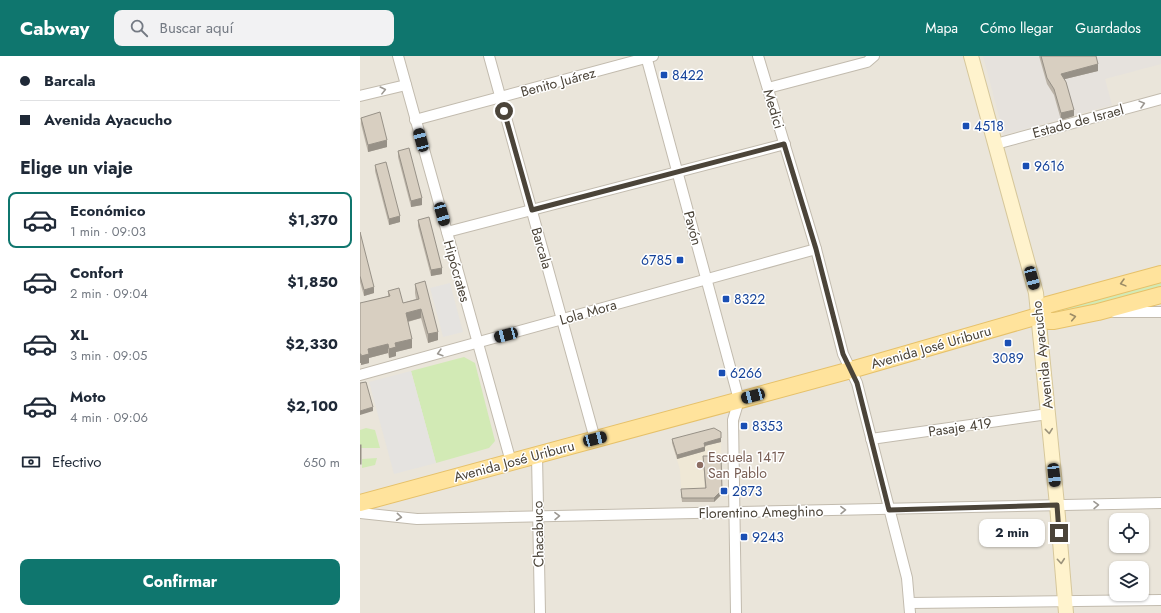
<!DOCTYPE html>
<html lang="es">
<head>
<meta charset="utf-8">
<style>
	body { margin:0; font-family:Jost,sans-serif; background:#f2f2f3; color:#1f2937; height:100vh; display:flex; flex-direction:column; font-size:15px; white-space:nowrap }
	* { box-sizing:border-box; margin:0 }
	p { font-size:13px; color:#747a83 }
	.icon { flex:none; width:22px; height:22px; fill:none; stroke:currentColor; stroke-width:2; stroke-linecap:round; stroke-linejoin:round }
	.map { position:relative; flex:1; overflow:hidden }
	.panel { display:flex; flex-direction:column; background:#fff; width:360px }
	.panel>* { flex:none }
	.top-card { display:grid; align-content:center; height:88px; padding:0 20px; background:#fff }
	.controls { position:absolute; left:749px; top:457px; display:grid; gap:8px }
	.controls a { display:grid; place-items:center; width:40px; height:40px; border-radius:8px; background:#fff; box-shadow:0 1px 3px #0004; font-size:20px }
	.end { position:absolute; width:18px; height:18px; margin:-9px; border:5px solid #4b4439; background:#fff; box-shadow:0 0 0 2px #fff }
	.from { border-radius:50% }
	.bubble { position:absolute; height:28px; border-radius:8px; background:#fff; box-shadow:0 1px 3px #0004; font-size:13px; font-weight:700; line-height:28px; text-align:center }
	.car { position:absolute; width:12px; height:24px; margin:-12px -6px; border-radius:5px; box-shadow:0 0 3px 1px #0007; background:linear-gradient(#222 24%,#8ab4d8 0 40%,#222 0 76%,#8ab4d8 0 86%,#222 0) }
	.top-card b { display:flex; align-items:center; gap:14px; height:38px; font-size:15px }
	.top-card b+b { border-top:1px solid #e0e1e3 }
	.top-card i { width:10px; height:10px; background:#1f2937 }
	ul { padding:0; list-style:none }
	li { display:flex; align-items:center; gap:12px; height:56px; margin:0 8px 6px; padding:0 12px; border:2px solid transparent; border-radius:8px }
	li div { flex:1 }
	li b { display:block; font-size:15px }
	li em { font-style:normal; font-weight:700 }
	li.on { border-color:#0f766e }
	li>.icon { width:36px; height:36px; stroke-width:1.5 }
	h2 { padding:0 20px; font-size:18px; line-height:48px }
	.pay { display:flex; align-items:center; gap:10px; height:44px; padding:0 20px; font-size:15px }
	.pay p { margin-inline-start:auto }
	.cta { display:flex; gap:8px; margin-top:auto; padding:8px 20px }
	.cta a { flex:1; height:46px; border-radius:8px; background:#0f766e; color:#fff; font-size:16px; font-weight:700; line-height:46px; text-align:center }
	header { display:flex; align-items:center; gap:24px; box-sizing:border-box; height:56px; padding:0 20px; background:#0f766e; color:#fff }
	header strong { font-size:19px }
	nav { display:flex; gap:22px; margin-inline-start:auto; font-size:14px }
	.search { width:280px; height:36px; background:#f2f2f3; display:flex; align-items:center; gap:10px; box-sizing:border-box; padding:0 14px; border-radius:8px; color:#747a83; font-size:15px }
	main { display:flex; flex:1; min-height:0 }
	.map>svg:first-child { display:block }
	.residential { fill:#eae5da; fill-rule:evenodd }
	.industrial { fill:#e6e2dd }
	.education { fill:#efe8d6 }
	.green { fill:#d2eab5 }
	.parking { fill:#e5e3e0 }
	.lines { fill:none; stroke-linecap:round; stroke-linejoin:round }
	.minor-casing { stroke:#c2bbae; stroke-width:12 }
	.secondary-casing { stroke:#d6c79b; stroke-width:16 }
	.primary-casing { stroke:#e6c16a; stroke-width:18 }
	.minor { stroke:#fff; stroke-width:10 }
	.secondary { stroke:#fff3cd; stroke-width:14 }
	.primary { stroke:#ffe39c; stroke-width:16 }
	.wall { fill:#bab2a6 }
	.shaded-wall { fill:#979187 }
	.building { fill:#d8cfc1; stroke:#979187 }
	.oneway { stroke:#9c9892 }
	.oneway2 { stroke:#9c8c66 }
	.oneway3 { stroke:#9c937c }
	.route { stroke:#4b4439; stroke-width:5 }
	.transit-dot { fill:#1a4fb4; stroke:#fff; stroke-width:1.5 }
	.education-dot { fill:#8d6e63; stroke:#fff; stroke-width:1.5 }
	.labels { text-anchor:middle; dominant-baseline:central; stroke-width:3; stroke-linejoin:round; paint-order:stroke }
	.transit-label { font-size:14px; fill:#164399; stroke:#fff; text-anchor:start }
	.street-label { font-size:14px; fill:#4b4439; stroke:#fff }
	.education-label { font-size:14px; fill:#785e54; stroke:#fff; text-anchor:start }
</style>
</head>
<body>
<header>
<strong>Cabway</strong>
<div class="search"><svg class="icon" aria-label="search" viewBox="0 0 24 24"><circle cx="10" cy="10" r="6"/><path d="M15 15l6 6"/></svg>Buscar aquí</div>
<nav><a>Mapa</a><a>Cómo llegar</a><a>Guardados</a></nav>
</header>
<main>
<section class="panel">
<div class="top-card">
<b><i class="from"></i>Barcala</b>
<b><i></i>Avenida Ayacucho</b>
</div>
<h2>Elige un viaje</h2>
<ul>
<li class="on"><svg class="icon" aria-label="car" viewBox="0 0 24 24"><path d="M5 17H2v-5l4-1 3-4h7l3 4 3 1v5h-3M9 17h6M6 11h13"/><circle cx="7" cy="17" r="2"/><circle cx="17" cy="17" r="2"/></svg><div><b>Económico</b><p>1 min · 09:03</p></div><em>$1,370</em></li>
<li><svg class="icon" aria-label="car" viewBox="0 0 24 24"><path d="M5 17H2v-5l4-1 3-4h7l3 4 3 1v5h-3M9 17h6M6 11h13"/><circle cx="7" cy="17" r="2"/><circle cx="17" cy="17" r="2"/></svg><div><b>Confort</b><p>2 min · 09:04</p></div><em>$1,850</em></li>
<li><svg class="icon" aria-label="car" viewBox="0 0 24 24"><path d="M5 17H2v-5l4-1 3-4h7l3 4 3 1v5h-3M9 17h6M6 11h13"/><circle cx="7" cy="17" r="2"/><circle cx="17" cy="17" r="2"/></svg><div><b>XL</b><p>3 min · 09:05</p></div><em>$2,330</em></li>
<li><svg class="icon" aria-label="car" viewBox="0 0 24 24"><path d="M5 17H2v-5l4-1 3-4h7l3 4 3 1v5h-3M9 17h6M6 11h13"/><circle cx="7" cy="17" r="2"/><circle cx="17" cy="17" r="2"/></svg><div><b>Moto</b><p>4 min · 09:06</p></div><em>$2,100</em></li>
</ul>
<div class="pay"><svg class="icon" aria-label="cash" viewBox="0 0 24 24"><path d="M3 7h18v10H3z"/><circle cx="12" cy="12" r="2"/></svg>Efectivo<p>650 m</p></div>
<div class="cta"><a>Confirmar</a></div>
</section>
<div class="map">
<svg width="801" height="557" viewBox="0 0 801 557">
	<rect width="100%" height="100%" fill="#f6f3ec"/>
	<path class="residential" d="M0 0H801V557H0ZM756 464H782V490H756ZM756 512H782V538H756Z"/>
	<polygon class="industrial" points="623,0 801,0 801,8 745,23 752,49 644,79"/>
	<polygon class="education" points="354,375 361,380 362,438 354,446 322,446 320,414 312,387"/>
	<g class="green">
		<polygon points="801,225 801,234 695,257 695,254"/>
		<polygon points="104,301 115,307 135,385 129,392 76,407 51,315"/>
		<polygon points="6,372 15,374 20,392 0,392 0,374"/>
		<polygon points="17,402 15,409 2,412 2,403"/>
	</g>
	<g class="parking">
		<polygon points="90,227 103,276 83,281 70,232"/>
		<polygon points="51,315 76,407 34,418 9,326"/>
	</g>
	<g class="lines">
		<defs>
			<g id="minor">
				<polyline points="38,0 151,406"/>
				<polyline points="129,0 235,383"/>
				<polyline points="286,0 379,344 373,364 376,557"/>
				<polyline points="398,0 456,193 483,298 497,327 547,522 550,557"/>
				<polyline points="408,32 507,6 514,0"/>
				<polyline points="0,40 46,29"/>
				<polyline points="55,64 293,0"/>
				<polyline points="636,88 801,43"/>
				<polyline points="87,176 425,88"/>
				<polyline points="754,256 801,256"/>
				<polyline points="0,319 456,193"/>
				<polyline points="511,383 688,358"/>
				<polyline points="177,399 180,557"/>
				<polyline points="0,457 57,463 801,447"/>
				<polyline points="550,547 801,544"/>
			</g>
			<polyline id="secondary" points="611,0 676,237 697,449 706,557"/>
			<g id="primary">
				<polyline points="678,260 687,249 801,218"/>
				<polyline points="0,447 491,314 678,260 689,265 694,265 738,256 801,239"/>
			</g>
		</defs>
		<use href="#minor" class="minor-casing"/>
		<use href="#secondary" class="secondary-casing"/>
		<use href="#primary" class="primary-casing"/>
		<use href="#minor" class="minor"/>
		<use href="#secondary" class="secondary"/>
		<use href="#primary" class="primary"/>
	</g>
	<g class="wall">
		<polygon points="679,0 736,0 738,15 705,23 714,60 701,64 694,39 687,28"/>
		<polygon points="1,62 27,91 8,96 1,68"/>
		<polygon points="38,95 62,149 51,151 38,101"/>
		<polygon points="15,109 40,166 29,169 15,115"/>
		<polygon points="58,164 82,218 71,220 58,170"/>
		<polygon points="0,176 14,237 4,240 0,226"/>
		<polygon points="55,228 78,284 68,287 61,262 48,266 52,292 36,296 36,300 29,302 28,297 9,302 9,307 1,309 1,307 0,307 0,248 28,240 28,235 43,247 56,243 55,237"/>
		<polygon points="361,376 361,386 345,390 345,395 317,403 312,387 312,383"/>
		<polygon points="343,400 362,438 354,446 322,446 321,437 345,432"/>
	</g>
	<g class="shaded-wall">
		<polygon points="738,8 738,15 701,24 701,18"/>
		<polygon points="714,54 714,60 701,64 701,57"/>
		<polygon points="27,84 27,91 8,96 8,89"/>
		<polygon points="62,142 62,149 51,151 51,145"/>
		<polygon points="40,160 40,166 29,169 29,163"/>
		<polygon points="82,212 82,218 71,220 71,214"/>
		<polygon points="14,231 14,237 4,240 4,234"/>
		<polygon points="61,253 61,262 46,266 46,257"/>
		<polygon points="78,276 78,284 68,287 68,278"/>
		<polygon points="52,283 52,292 36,296 36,300 29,302 29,293 35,287"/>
		<polygon points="28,288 28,297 9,302 9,307 1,309 1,300 8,293"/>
		<rect x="0" y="298" width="1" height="9"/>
		<polygon points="13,351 13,355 0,359 0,355"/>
		<polygon points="361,382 361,386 344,390 344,387"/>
		<polygon points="345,391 345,395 317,403 317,399"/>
		<polygon points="362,434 362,438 354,446 354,442"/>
	</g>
	<g class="building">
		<polygon points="681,0 736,0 738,8 701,18 706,26 714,54 701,57 694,33 687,22"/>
		<polygon points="20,56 27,84 8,89 1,62"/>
		<polygon points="49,92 62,142 51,145 38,95"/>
		<polygon points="26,106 40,160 29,163 15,109"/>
		<polygon points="69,161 82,212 71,214 58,164"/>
		<polygon points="0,176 14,231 4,234 0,220"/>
		<polygon points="65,225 78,276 68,278 61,253 46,257 52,283 35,287 36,291 29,293 28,288 8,293 9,298 1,300 1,298 0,298 0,247 30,240 28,235 39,232 43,247 59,243 55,228"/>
		<polygon points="6,326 13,351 0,355 0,327"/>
		<polygon points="354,372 361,376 361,382 344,387 345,391 317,399 312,383"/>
		<rect x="0" y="389" width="1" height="19"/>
		<polygon points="343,400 361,400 362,434 354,442 322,442 321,433 346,432"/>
	</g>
	<defs><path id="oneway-chevron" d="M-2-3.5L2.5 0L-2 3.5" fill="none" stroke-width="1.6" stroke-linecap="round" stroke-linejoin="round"/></defs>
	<g class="oneway">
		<use href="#oneway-chevron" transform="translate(23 34) rotate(-14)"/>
		<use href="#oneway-chevron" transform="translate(782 48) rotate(-15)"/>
		<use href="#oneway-chevron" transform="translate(80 297) rotate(164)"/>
		<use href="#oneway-chevron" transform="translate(736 449) rotate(-1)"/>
		<use href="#oneway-chevron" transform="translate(483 454) rotate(-1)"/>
		<use href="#oneway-chevron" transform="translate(197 460) rotate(-1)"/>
		<use href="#oneway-chevron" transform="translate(39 461) rotate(6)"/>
	</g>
	<g class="oneway2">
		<use href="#oneway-chevron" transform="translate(763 227) rotate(165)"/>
		<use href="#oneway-chevron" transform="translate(713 261) rotate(-12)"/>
	</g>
	<g class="oneway3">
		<use href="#oneway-chevron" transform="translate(689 375) rotate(84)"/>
		<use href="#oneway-chevron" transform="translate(701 505) rotate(85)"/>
	</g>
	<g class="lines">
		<polyline class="route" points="144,55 172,154 424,88 456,193 483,298 497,327 529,454 697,449 699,477"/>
	</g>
	<g class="transit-dot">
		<rect x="300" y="15" width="8" height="8" rx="2"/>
		<rect x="602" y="66" width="8" height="8" rx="2"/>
		<rect x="662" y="106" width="8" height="8" rx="2"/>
		<rect x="316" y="200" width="8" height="8" rx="2"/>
		<rect x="362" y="239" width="8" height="8" rx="2"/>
		<rect x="644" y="283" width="8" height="8" rx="2"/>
		<rect x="358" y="313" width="8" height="8" rx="2"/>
		<rect x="380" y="366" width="8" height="8" rx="2"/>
		<rect x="360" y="431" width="8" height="8" rx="2"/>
		<rect x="380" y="477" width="8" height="8" rx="2"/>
	</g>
	<circle class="education-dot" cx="340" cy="409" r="4"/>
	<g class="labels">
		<g class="transit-label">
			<text x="312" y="19">8422</text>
			<text x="614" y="70">4518</text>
			<text x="674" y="110">9616</text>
			<text x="312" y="204" text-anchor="end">6785</text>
			<text x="374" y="243">8322</text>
			<text x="648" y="302" text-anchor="middle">3089</text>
			<text x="370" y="317">6266</text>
			<text x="392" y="370">8353</text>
			<text x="372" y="435">2873</text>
			<text x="392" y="481">9243</text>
		</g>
		<g class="street-label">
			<text transform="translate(198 26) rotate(-15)">Benito Juárez</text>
			<text transform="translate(414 53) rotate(73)">Medici</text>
			<text transform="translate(718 65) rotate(-15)">Estado de Israel</text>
			<text transform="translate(333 172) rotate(75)">Pavón</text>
			<text transform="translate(182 192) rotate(74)">Barcala</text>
			<text transform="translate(97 215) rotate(74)">Hipócrates</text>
			<text transform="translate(228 256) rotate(-16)">Lola Mora</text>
			<text transform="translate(571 291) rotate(-16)">Avenida José Uriburu</text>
			<text transform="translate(682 299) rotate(-96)">Avenida Ayacucho</text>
			<text transform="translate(600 371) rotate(-8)">Pasaje 419</text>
			<text transform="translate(154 405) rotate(-15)">Avenida José Uriburu</text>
			<text transform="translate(401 456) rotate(-1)">Florentino Ameghino</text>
			<text transform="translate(178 478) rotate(-91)">Chacabuco</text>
		</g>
		<g class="education-label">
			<text x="348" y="401">Escuela 1417<tspan x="348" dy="16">San Pablo</tspan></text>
		</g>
	</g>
</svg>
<div class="controls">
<a><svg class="icon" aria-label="locate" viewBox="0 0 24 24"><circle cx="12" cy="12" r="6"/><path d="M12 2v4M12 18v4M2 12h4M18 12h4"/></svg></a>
<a><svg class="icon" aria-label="layers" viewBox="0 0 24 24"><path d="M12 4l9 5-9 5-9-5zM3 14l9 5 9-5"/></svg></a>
</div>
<i class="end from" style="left:144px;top:55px"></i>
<i class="end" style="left:699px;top:477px"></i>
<div class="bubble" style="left:619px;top:463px;width:66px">2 min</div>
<i class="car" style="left:61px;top:84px;rotate:345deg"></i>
<i class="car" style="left:82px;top:158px;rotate:164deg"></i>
<i class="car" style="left:672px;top:222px;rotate:165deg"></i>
<i class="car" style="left:146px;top:279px;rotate:255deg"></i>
<i class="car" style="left:393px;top:340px;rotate:255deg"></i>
<i class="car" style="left:235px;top:383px;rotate:75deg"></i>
<i class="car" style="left:694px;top:419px;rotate:174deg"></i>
</div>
</main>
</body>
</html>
